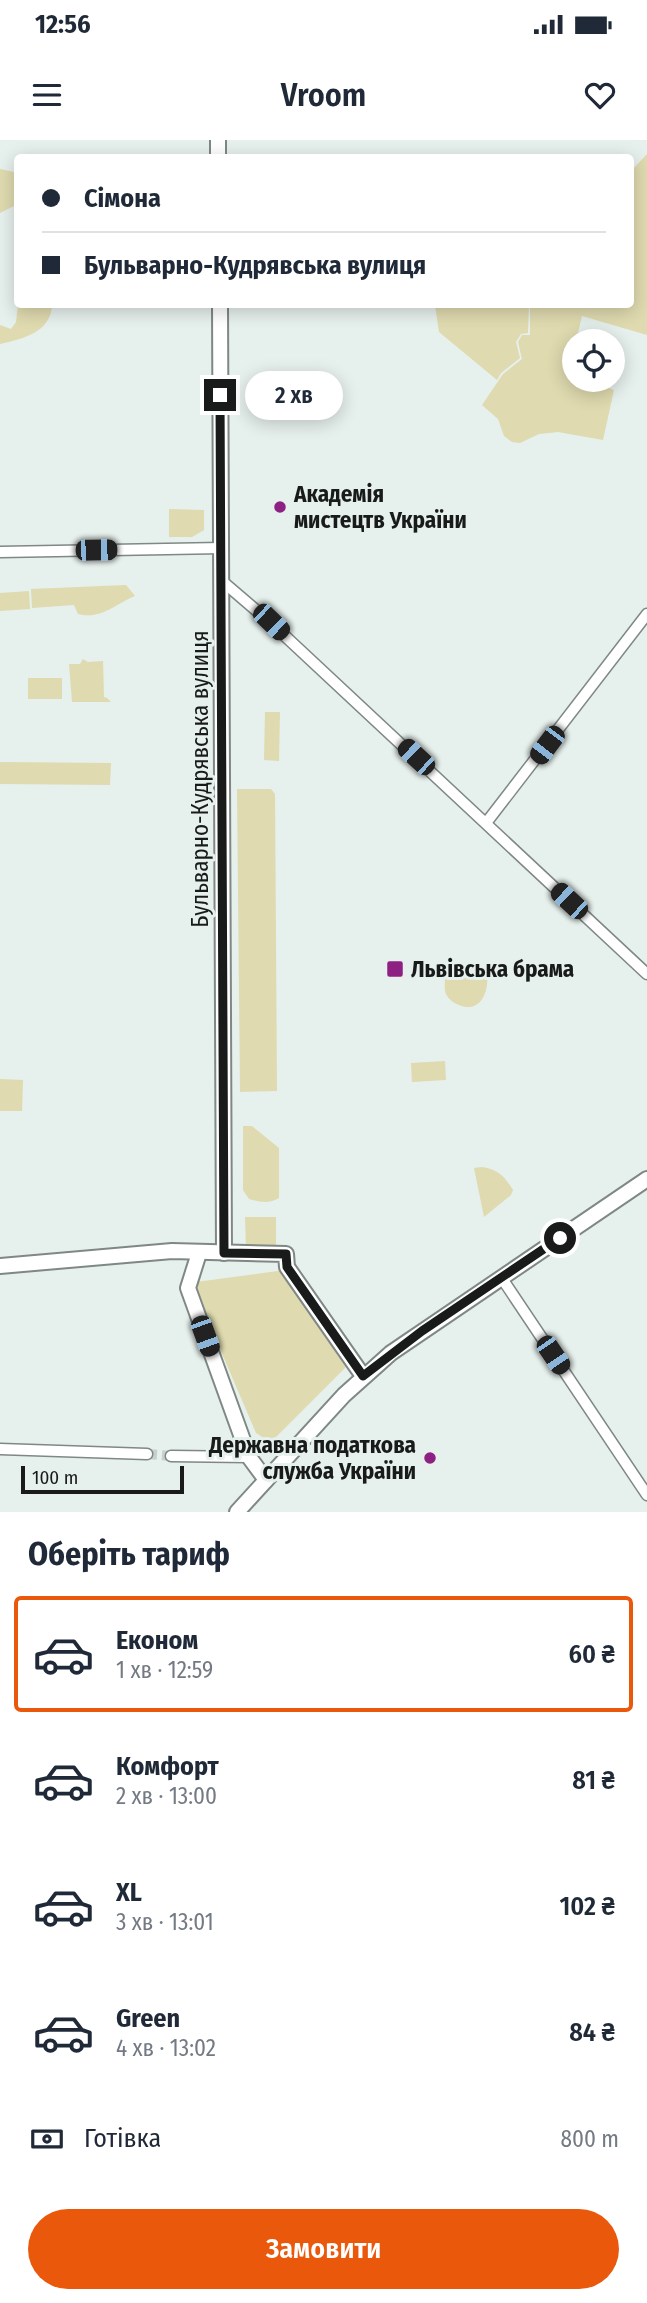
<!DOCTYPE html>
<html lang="uk">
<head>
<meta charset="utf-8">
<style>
	body { margin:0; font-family:"Fira Sans Condensed",sans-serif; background:#f2f2f3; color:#1f2937; height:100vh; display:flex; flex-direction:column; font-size:26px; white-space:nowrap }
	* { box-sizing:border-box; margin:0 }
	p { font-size:23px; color:#747a83 }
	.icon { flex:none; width:38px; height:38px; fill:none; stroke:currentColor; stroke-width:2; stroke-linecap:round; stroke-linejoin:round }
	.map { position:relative; height:1372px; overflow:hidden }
	.details { display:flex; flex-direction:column; background:#fff; flex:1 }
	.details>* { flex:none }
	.hud { position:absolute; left:14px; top:14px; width:620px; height:154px; border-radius:7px; box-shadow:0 4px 18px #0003; display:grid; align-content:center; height:154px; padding:0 28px; background:#fff }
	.buttons { position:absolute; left:562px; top:189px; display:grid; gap:14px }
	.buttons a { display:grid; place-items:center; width:63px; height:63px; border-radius:50%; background:#fff; box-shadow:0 4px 18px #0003; font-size:35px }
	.scale { position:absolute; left:21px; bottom:18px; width:163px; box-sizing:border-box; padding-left:7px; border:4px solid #181b1a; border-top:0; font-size:19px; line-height:24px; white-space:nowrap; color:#181b1a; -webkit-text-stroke:5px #e6f0ec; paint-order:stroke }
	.end { position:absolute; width:32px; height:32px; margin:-16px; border:9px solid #181b1a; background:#fff; box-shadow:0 0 0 4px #fff }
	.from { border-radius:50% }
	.bubble { position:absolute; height:49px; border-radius:24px; background:#fff; box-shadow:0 4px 18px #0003; font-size:23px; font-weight:600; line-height:49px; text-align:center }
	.car { position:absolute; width:21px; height:42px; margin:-21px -10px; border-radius:9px; box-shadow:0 0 5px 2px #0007; background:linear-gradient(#222 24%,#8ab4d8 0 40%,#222 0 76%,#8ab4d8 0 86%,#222 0) }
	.hud b { display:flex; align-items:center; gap:24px; height:66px; font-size:26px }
	.hud b+b { border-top:2px solid #e0e1e3 }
	.hud i { width:18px; height:18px; background:#1f2937 }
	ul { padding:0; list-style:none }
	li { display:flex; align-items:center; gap:21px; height:116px; margin:0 14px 10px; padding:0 14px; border:4px solid transparent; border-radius:7px }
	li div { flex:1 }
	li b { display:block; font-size:26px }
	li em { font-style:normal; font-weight:600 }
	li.current { border-color:#ea580c }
	li>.icon { width:63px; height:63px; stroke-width:1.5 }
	h2 { padding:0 28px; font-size:32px; line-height:84px }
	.pay { display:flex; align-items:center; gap:18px; height:77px; padding:0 28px; font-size:26px }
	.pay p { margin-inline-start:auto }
	.button { display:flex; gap:14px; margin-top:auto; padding:14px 28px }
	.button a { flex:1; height:80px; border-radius:42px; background:#ea580c; color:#fff; font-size:28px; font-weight:600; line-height:80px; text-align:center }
	.status { display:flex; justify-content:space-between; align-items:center; height:49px; padding:0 35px; background:#fff; direction:ltr }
	.status svg { height:19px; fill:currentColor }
	header { display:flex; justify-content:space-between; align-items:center; height:91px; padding:0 28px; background:#fff; font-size:32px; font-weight:600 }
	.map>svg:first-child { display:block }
	.green { fill:#dfdaaf }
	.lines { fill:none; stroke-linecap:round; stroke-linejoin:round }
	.street-tunnel { stroke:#c7d0cc; stroke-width:10; stroke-dasharray:10 5; stroke-linecap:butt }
	.street-casing { stroke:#7f8884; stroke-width:13 }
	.secondary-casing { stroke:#7f8884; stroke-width:18 }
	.street { stroke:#fff; stroke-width:10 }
	.secondary { stroke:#fff; stroke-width:14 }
	.route { stroke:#181b1a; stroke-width:9 }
	.poi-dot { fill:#8e2083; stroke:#e6f0ec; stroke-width:2.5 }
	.labels { text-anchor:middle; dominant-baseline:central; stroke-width:6; stroke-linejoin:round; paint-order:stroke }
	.poi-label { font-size:23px; font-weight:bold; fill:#181b1a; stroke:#e6f0ec; text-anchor:start }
	.street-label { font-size:23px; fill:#181b1a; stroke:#e6f0ec }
</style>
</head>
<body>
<div class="status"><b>12:56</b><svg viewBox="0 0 49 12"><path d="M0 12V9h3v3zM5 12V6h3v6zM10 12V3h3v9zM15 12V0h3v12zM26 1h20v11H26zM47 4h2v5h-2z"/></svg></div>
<header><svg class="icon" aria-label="menu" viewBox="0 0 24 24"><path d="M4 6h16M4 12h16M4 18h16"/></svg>Vroom<svg class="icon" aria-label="heart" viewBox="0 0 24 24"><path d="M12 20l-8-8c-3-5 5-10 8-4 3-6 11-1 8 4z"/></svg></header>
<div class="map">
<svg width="647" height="1372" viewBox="0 0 647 1372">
	<rect width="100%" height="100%" fill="#e6f0ec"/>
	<g class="green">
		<polygon points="647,14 647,195 582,176 576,201 574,201 569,230 574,235 574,240 587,240 614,250 603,300 558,292 539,294 520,303 512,302 504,296 498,279 482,265 503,234 522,219 518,202 522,195 530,195 530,165 630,164 630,32"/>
		<polygon points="0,29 14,32 17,36 18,64 0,73"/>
		<path d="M18 165H52C51 192 23 199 0 204V185L11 189 16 182Z"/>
		<polygon points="435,165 529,165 528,193 521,194 516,202 520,218 501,233 497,240 439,192"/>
		<polygon points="169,369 204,370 204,390 192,397 169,397"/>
		<path d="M126 445 135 456C115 464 101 480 78 474L74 465 32 468 31 449Z"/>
		<polygon points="29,451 30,469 0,471 0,453"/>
		<polygon points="83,519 88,522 103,521 104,557 107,558 111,562 72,562 69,524 80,524"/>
		<rect x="28" y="538" width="34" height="21"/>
		<polygon points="265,572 280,572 279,621 264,620"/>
		<polygon points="0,622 111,623 110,645 0,644"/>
		<polygon points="237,649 271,649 275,654 277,951 240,952"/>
		<path d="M487 835C489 852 480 874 459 865 454 863 449 860 446 854 444 850 445 842 445 837Z"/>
		<polygon points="445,921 446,940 412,942 411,923"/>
		<polygon points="0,939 23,940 22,971 0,971"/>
		<path d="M243 986H252L279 1008V1058C269 1064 260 1062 249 1059L243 1050Z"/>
		<path d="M482 1027C499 1030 504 1036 513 1050L511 1055 484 1077 474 1028Z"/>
		<polygon points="245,1077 276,1077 276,1109 246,1109"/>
		<polygon points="285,1130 305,1168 346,1227 274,1299 264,1298 256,1293 194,1148 196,1142"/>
	</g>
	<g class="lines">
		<polyline class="street-tunnel" points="147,1314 171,1316"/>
		<defs>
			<g id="street">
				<polyline points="0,412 222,408"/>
				<polyline points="222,441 271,483 647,834"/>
				<polyline points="486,683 647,474"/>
				<polyline points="501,1137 647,1355"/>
				<polyline points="0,1309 147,1314"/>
				<polyline points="171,1316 249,1317"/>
			</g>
			<g id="secondary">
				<polyline points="218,0 218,18"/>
				<polyline points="220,164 224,1113"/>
				<polyline points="199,1113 188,1148 249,1317 266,1340"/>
				<polyline points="0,1126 172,1111 286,1114 287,1127 363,1236"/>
				<polyline points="237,1372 344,1255 391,1213 647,1039"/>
			</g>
		</defs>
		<use href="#street" class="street-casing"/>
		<use href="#secondary" class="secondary-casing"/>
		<use href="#street" class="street"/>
		<use href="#secondary" class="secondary"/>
	</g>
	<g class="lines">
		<polyline class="route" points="220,255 224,1113 286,1114 287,1127 363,1236 422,1191 560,1098"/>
	</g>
	<g class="poi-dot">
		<circle cx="280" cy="367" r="7"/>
		<rect x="386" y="820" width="18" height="18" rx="3.5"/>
		<circle cx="430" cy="1318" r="7"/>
	</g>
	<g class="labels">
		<g class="poi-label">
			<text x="294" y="354">Академія<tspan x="294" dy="26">мистецтв України</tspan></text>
			<text x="411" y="829">Львівська брама</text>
			<text x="416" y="1305" text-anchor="end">Державна податкова<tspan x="416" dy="26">служба України</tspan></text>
		</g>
		<g class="street-label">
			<text transform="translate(200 639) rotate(-90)">Бульварно-Кудрявська вулиця</text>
		</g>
	</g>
</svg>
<div class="buttons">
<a><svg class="icon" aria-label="locate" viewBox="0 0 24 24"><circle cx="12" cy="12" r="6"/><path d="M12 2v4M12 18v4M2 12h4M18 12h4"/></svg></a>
</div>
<div class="scale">100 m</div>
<i class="end from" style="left:560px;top:1098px"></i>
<i class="end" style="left:220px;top:255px"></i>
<div class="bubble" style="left:245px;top:231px;width:98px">2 хв</div>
<i class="car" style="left:96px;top:410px;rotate:89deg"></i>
<i class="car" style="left:271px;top:482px;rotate:134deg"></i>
<i class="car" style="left:547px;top:605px;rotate:217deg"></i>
<i class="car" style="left:416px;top:617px;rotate:313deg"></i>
<i class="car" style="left:569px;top:761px;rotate:313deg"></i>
<i class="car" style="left:205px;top:1196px;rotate:160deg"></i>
<i class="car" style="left:553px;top:1215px;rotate:146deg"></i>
<div class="hud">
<b><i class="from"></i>Сімона</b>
<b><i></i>Бульварно-Кудрявська вулиця</b>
</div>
</div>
<section class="details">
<h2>Оберіть тариф</h2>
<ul>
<li class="current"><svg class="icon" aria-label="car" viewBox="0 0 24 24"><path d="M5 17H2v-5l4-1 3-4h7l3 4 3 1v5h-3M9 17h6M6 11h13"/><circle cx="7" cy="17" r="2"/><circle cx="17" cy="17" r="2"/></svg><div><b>Економ</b><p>1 хв · 12:59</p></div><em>60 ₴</em></li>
<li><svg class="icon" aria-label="car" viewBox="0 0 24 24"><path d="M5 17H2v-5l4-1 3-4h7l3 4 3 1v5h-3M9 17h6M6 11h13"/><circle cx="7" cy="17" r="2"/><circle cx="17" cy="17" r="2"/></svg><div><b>Комфорт</b><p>2 хв · 13:00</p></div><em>81 ₴</em></li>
<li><svg class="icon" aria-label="car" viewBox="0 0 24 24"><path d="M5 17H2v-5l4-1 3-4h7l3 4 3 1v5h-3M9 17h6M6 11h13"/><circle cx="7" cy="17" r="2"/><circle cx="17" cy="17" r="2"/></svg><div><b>XL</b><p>3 хв · 13:01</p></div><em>102 ₴</em></li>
<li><svg class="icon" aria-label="car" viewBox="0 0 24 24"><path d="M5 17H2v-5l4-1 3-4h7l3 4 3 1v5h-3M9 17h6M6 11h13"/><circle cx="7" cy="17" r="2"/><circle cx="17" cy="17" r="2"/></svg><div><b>Green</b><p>4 хв · 13:02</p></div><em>84 ₴</em></li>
</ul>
<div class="pay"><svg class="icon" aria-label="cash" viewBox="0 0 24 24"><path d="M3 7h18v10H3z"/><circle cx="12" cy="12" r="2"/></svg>Готівка<p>800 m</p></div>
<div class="button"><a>Замовити</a></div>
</section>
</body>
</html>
